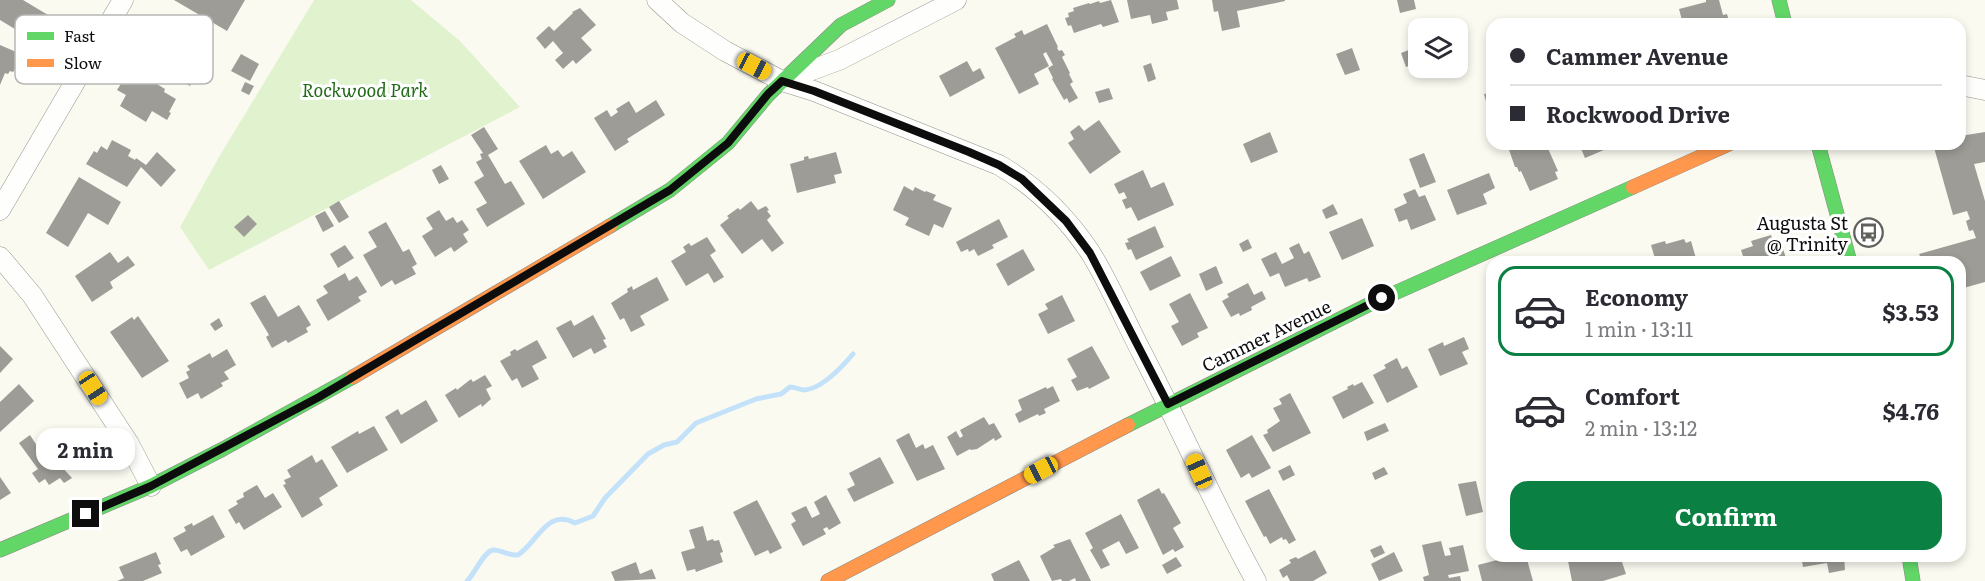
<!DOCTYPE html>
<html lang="en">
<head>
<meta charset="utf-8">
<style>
	body { margin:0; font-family:Literata,serif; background:#f2f2f3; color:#2b2b33; height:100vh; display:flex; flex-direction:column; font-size:22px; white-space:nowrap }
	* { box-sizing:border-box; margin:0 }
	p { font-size:20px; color:#7c7c81 }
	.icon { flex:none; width:33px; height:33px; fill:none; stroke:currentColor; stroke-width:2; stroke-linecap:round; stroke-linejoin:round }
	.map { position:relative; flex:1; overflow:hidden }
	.panel { position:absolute; left:1486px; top:256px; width:480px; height:306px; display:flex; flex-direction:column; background:#fff; border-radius:18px; box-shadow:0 3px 9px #0003 }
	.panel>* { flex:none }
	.top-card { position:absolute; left:1486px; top:18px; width:480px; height:132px; border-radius:18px; box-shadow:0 3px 9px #0003; display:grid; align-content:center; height:132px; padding:0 24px; background:#fff }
	.controls { position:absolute; left:1408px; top:18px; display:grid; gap:12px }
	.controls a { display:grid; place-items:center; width:60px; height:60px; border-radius:12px; background:#fff; box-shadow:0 3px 9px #0003; font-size:30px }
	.end { position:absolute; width:27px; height:27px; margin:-14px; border:8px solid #0d0d0d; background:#fff; box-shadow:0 0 0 3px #fff }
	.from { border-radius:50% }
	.bubble { position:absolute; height:42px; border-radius:18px; background:#fff; box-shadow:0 3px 9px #0003; font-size:20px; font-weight:700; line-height:42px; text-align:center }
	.car { position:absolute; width:18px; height:36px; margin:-18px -9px; border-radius:8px; box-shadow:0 0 4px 2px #0007; background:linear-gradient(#f5c518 24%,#345 0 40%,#f5c518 0 76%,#345 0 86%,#f5c518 0) }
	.top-card b { display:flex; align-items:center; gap:21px; height:57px; font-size:22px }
	.top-card b+b { border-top:2px solid #e1e1e2 }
	.top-card i { width:15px; height:15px; background:#2b2b33 }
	ul { padding:10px 0 0; list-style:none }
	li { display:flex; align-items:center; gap:18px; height:90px; margin:0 12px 9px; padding:0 12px; border:3px solid transparent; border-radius:18px }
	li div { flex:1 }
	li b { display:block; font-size:22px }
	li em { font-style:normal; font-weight:700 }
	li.selected { border-color:#0b8043 }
	li>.icon { width:54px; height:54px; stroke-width:1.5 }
	.primary-button { display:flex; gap:12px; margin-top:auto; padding:12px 24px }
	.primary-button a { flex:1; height:69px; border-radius:18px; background:#0b8043; color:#fff; font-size:24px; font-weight:700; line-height:69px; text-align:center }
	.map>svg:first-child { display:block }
	.green { fill:#e1f3ce }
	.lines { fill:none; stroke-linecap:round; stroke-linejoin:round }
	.stream { stroke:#c3e2f9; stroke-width:5 }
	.building { fill:#9e9c97 }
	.street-casing { stroke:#949490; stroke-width:21 }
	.fast-casing { stroke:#8b8a86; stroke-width:15 }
	.slow-casing { stroke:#8b8a86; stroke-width:15 }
	.street { stroke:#fefefd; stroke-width:20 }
	.fast { stroke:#63d668; stroke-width:14 }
	.slow { stroke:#ff974d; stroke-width:14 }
	.route { stroke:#0d0d0d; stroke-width:8 }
	.labels { text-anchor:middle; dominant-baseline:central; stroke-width:6; stroke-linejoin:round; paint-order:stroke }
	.park-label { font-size:18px; font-style:italic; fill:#216b17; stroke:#fff }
	.poi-label { font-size:18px; fill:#0d0d0d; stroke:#fff; text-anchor:end }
	.street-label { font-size:18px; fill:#0d0d0d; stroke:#fff }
	.key { fill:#fff; stroke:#b6b6b6; stroke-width:1.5 }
	.key-label { font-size:16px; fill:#0d0d0d }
</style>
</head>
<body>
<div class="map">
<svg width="1985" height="581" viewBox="0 0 1985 581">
	<rect width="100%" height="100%" fill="#fbfaf1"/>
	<polygon class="green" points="314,0 411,0 460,41 520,107 209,270 180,227 219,157"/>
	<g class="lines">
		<path class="stream" d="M467 581C475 574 483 552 493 550 500 549 509 556 518 555 538 542 547 508 575 523L593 516 605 498 648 454 664 445 677 442 696 423 756 399 781 394 790 387C796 387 799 390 805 390 823 388 842 367 853 354"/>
	</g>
	<g class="building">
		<polygon points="0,0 23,0 58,21 43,46 0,20"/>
		<polygon points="174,0 245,0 227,31"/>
		<polygon points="1111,0 1119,22 1103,27 1101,24 1074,33 1071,25 1068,26 1065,18 1069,17 1068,13 1074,11 1073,8 1089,3 1090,4 1099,1 1100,3"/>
		<polygon points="1127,0 1177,0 1179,9 1166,12 1168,20 1152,24 1150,15 1131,19"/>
		<polygon points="1212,0 1285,0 1285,1 1237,11 1240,27 1222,31 1218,11 1214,12"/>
		<polygon points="1397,0 1414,0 1416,9 1400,13"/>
		<polygon points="1706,0 1719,0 1723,15 1727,14 1729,21 1725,22 1725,24 1683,24 1679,9 1706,2"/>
		<polygon points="580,8 596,25 581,38 592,50 576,64 573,60 563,69 555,60 563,53 553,41 545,49 536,38 549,26 554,31 573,13 572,12"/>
		<polygon points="171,22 201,38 193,54 204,60 190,86 148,64 154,53 156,54 159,48 157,47 161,39 163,40"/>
		<polygon points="1047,24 1058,47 1057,48 1059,51 1062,50 1065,55 1062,57 1070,73 1069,74 1073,82 1070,84 1078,98 1069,103 1067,98 1064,100 1052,79 1053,78 1048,68 1053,65 1046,52 1043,54 1049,66 1034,74 1039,84 1019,94 995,48 1016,37 1014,34 1022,30 1024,35"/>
		<polygon points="0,45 21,54 20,56 25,58 20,71 15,69 13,72 10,71 8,74 5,73 0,85"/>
		<polygon points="1352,48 1360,70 1345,75 1336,54"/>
		<polygon points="1414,48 1419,62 1406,67 1401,53"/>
		<polygon points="241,54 259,64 250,81 231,71"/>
		<polygon points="967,61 973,72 980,68 985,78 950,97 939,76"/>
		<polygon points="1151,63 1156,79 1148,82 1143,66"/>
		<polygon points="139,73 165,89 164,92 176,99 169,112 171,113 167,120 152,111 146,122 120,106 126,95 117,90 124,79 132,84"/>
		<polygon points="245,82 254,86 249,95 241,91"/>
		<polygon points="1109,88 1113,99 1099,103 1095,92"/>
		<polygon points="1492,92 1492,114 1490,115 1484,94"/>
		<polygon points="656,100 665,115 627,139 629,142 615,151 594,118 607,110 611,117 618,112 616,109 629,101 636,113"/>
		<polygon points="1099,120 1121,152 1090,174 1068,143 1074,139 1070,132 1079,125 1084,131"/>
		<polygon points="484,127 498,149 488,155 505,184 511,181 525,204 487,227 476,209 487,203 474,182 484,176 476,162 482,159 480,154 483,153 471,135"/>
		<polygon points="1270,132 1278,152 1251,163 1243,144"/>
		<polygon points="1985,132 1985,162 1974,164 1985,201 1985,282 1960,289 1960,262 1914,262 1912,258 1920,256 1919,254 1976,238 1973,230 1969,231 1966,221 1970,219 1967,211 1953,215 1933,144 1960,144 1960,136"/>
		<polygon points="112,140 131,150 128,156 135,160 136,158 146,165 157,152 176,170 161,187 141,167 127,187 86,164 94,151 97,153 101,146 107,150"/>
		<polygon points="1507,144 1546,144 1558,171 1555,172 1558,179 1530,191 1521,171 1519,172 1517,167 1515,167"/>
		<polygon points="1579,144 1618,144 1585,158"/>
		<polygon points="546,145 551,154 558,150 563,157 572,151 586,172 543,199 519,161"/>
		<polygon points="836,152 842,173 834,175 836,183 797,193 790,164 804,160 804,157 808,156 809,159"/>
		<polygon points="1424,153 1436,182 1420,188 1409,159"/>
		<polygon points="441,165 449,179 439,184 432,170"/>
		<polygon points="1143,170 1151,188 1164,182 1174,205 1138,221 1131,207 1126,209 1122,200 1127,198 1124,192 1119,194 1114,184"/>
		<polygon points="1489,173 1495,188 1483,194 1487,204 1457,215 1447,190"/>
		<polygon points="79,177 121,202 108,225 88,213 68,247 46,233"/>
		<polygon points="904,186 913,191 915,187 925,192 926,191 936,195 933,200 952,208 943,228 934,224 929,236 905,225 909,218 893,210"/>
		<polygon points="1415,189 1419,197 1425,195 1436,220 1411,230 1407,219 1399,222 1394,209 1407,203 1403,194"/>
		<polygon points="339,201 349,217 339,223 329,207"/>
		<polygon points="751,201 758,210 766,206 769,210 767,211 771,216 767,220 784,243 772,252 762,239 742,254 720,225 729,218 727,216 738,208 740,210"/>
		<polygon points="1333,204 1338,214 1326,219 1322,210"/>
		<polygon points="439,210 446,221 453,217 457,223 462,220 469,230 463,234 468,242 454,252 451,247 435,257 422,236 433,229 426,218"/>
		<polygon points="325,211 334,226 323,232 315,216"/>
		<polygon points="248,215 257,224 244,237 234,227"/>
		<polygon points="1362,218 1374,246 1342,260 1329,232"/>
		<polygon points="999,219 1008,237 992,245 994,248 978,256 974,249 969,252 968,249 961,252 956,242"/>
		<polygon points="386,222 403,252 409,249 417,264 412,267 416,274 395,285 392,280 381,287 363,255 377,247 368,232"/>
		<polygon points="1155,226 1164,247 1136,260 1131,249 1128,250 1125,243 1129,242 1127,239"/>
		<polygon points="1771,235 1773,240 1777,239 1780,250 1783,249 1787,261 1745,262 1741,250 1753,246 1751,241"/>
		<polygon points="707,237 716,251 710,255 724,277 714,283 708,273 686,286 671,261 686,252 683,247 689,243 691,246"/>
		<polygon points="1248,239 1252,248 1243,252 1239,244"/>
		<polygon points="1684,239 1686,243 1691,241 1697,262 1656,262 1651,245 1665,241 1666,244"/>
		<polygon points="1299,243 1304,254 1309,251 1321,277 1309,282 1307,278 1285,287 1279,273 1270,277 1261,259 1276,252 1282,264 1294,258 1289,248"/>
		<polygon points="345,245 354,258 338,268 330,254"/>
		<polygon points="1023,249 1035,270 1008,286 996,264"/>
		<polygon points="110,252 118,263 128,256 135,265 110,282 113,288 92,302 75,276"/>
		<polygon points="1171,256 1181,276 1150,291 1140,272"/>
		<polygon points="1216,266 1223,283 1206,291 1199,274"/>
		<polygon points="345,273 349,281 357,276 367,292 358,297 361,301 328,321 316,300 328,293 323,286"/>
		<polygon points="657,277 669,300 640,316 645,325 631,332 624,318 620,320 611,303 628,292 627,289 632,286 633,290"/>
		<polygon points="1248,283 1254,295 1262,291 1266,299 1251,307 1252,310 1240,316 1239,313 1231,317 1222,301 1229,297 1227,294"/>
		<polygon points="1190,293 1208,328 1197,333 1199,337 1182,346 1171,326 1179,322 1169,304"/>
		<polygon points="265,295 278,317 299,305 311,325 306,328 308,332 288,343 286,340 272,348 266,337 269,335 250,303"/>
		<polygon points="1062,295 1075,321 1048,334 1038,314 1048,309 1045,304"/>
		<polygon points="593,315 606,339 603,340 607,347 594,354 591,348 573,358 556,328 571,320 574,326"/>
		<polygon points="138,316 169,361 142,378 110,332 132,317 134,320"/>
		<polygon points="219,318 223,326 215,331 210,324"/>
		<polygon points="1464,337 1469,349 1462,352 1468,364 1440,376 1428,349 1443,342 1444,346"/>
		<polygon points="537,340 547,358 532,366 539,379 522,388 517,378 512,381 500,361 511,355 510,352 515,349 517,351"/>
		<polygon points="0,346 13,359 0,373"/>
		<polygon points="1092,346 1110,378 1089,389 1088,387 1077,391 1071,380 1077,377 1067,359"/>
		<polygon points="227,349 236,365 224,372 229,379 221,383 223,386 201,399 198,393 187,399 179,383 189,378 186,372 190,370 187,366 210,353 212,358"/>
		<polygon points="1397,358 1402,369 1407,366 1418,387 1387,403 1373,375 1386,368 1384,365"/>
		<polygon points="485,375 492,386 486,389 491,399 482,407 481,404 459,418 445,395 456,388 457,390 471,379 473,382"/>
		<polygon points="1362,382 1374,403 1343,419 1332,397 1348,389 1347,387 1353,384 1354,386"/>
		<polygon points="19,384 34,401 0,432 0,402"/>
		<polygon points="1053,386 1060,401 1044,409 1046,413 1039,416 1038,414 1019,423 1015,414 1022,410 1018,400 1046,387 1047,389"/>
		<polygon points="1290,393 1311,433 1273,452 1263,435 1268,433 1267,430 1280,421 1273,408 1282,404 1279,399"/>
		<polygon points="426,400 438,421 401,444 385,417 398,409 401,415"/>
		<polygon points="984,417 989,425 994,423 1002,437 995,441 994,438 977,449 971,450 970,449 957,456 947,437 956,431 960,438 963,436 960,430"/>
		<polygon points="1385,423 1389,431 1367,441 1364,432"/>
		<polygon points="374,426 388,450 347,473 331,447 358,431 359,434"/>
		<polygon points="909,433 916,448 923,444 925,449 933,445 945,469 917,481 896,440"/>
		<polygon points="30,435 39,449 46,444 52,452 55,450 57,453 60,451 67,461 61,466 72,478 64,483 60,478 49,485 45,479 39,483 32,473 38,469 19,443"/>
		<polygon points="1252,435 1271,468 1252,478 1249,473 1241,478 1226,450"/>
		<polygon points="312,455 316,463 322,459 338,486 319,498 323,505 302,518 283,485 286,484 284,480 291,477 287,470"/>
		<polygon points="880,457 894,483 854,502 847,489 855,485 849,473"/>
		<polygon points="1290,465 1295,475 1283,481 1278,471"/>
		<polygon points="1384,467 1388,474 1375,480 1372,473"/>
		<polygon points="0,477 11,493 0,500"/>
		<polygon points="1476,481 1483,512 1466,516 1458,484"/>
		<polygon points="257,485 265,498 273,493 282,507 244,530 239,522 236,524 228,510 238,504 236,501 244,497 243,493"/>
		<polygon points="1159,488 1162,494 1164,493 1181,523 1173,528 1184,547 1175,552 1173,549 1163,555 1137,500"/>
		<polygon points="1269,489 1296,540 1289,544 1286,539 1283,540 1282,537 1270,544 1266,536 1264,537 1245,501"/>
		<polygon points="826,495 841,523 829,530 827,527 823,529 826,534 803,546 791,524 796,521 791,513 806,506 812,518 820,514 814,502"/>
		<polygon points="757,500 782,548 770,554 768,550 755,556 733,512"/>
		<polygon points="1121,514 1139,548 1126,554 1119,541 1102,550 1110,565 1101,569 1090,550 1093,548 1085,533"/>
		<polygon points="213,515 225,537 191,556 187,549 181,552 173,538 186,531 184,527 192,523 193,526"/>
		<polygon points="703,526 707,541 713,539 714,541 719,540 723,552 720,553 723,562 696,572 695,569 687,571 681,552 695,548 689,530"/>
		<polygon points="1070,539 1091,581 1076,581 1075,578 1069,581 1062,581 1061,579 1052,581 1040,556 1055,547 1053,545"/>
		<polygon points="1441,541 1445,556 1451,555 1449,548 1463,545 1469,571 1448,575 1449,578 1460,576 1461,581 1424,581 1423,577 1429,575 1422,545"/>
		<polygon points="1381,545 1385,553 1374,558 1370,550"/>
		<polygon points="1315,550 1327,573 1313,581 1290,581 1287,575 1283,578 1279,570 1291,563 1289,560 1296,557 1298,559"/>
		<polygon points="156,552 161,564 158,565 162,573 143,581 117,581 124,578 119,567"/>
		<polygon points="1394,552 1403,571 1379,581 1371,564"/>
		<polygon points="1513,556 1526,556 1533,581 1482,581 1478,565"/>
		<polygon points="1579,556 1620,556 1626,574 1603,581 1572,581 1568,561 1579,559"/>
		<polygon points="1801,556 1844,556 1845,570 1829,573 1827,563 1803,567"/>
		<polygon points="1176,557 1182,566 1167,574 1162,565"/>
		<polygon points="1019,560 1030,581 994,581 991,574"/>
		<polygon points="636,562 640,574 652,569 656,579 615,581 611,572"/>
	</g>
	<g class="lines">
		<defs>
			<g id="street">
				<path d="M657 0 682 23 725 51 782 81 814 91 999 165C1035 186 1066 216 1090 252 1109 282 1125 321 1142 353 1181 429 1215 507 1256 581"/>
				<polyline points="790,78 839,60 956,0"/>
				<polyline points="1960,85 1985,90"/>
				<polyline points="0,210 123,0"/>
				<polyline points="0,257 32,295 129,444 151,486"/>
			</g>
			<g id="fast">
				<polyline points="1779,0 1785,24"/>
				<polyline points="1818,144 1850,262"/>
				<polyline points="610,226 670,190 728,143 768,95 841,25 888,0"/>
				<polyline points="1128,425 1370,304 1633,187"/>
				<polyline points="0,550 151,486 223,449 353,377"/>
				<polyline points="1909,556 1913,581"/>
			</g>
			<g id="slow">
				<polyline points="1633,187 1729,144"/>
				<polyline points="353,377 610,226"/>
				<polyline points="828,581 1128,425"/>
			</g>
		</defs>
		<use href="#street" class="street-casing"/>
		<use href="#fast" class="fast-casing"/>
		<use href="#slow" class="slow-casing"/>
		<use href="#street" class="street"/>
		<use href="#fast" class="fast"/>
		<use href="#slow" class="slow"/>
	</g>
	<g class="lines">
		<polyline class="route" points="86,514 151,486 319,397 670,190 728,143 768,94 782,81 814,91 969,152 999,165 1022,179 1066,221 1090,253 1168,404 1382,298"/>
	</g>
	<defs>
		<symbol id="bus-ring" viewBox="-11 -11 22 22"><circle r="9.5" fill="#fff" stroke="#60605d" stroke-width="1.5"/><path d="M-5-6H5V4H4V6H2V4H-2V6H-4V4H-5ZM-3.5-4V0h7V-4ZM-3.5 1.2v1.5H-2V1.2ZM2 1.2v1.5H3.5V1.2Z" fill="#60605d"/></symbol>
	</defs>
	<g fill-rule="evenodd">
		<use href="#bus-ring" x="1852" y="216" width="33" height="33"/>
	</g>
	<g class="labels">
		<g class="park-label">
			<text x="365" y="89">Rockwood Park</text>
		</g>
		<g class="poi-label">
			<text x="1848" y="222">Augusta St<tspan x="1848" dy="21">@ Trinity</tspan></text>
		</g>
		<g class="street-label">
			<text transform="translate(1266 335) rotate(-26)">Cammer Avenue</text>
		</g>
	</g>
	<rect x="15" y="15" width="198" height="69" rx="9" class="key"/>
	<rect x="27" y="32" width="27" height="8" fill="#63d668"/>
	<rect x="27" y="59" width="27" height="8" fill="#ff974d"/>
	<g class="key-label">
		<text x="64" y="42">Fast</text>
		<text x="64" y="69">Slow</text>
	</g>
</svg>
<div class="controls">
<a><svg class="icon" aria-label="layers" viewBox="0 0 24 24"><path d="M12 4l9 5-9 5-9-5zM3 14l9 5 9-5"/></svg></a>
</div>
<i class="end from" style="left:1382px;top:298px"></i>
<i class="end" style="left:86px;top:514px"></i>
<div class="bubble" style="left:36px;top:428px;width:99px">2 min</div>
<i class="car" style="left:754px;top:66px;rotate:118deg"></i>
<i class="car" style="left:93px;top:388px;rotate:147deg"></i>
<i class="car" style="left:1041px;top:470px;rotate:242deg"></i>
<i class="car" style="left:1199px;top:471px;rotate:336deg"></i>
<div class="top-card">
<b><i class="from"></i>Cammer Avenue</b>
<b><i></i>Rockwood Drive</b>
</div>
<section class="panel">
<ul>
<li class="selected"><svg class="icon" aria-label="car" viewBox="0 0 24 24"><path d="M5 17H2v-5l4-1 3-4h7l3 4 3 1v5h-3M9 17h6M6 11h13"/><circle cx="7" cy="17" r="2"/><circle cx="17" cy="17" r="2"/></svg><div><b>Economy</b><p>1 min · 13:11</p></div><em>$3.53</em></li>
<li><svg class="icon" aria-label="car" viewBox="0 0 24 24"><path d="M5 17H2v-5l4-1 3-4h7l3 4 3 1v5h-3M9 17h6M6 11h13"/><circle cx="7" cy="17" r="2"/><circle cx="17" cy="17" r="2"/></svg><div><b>Comfort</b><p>2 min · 13:12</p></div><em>$4.76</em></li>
</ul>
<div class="primary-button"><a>Confirm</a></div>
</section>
</div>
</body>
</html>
